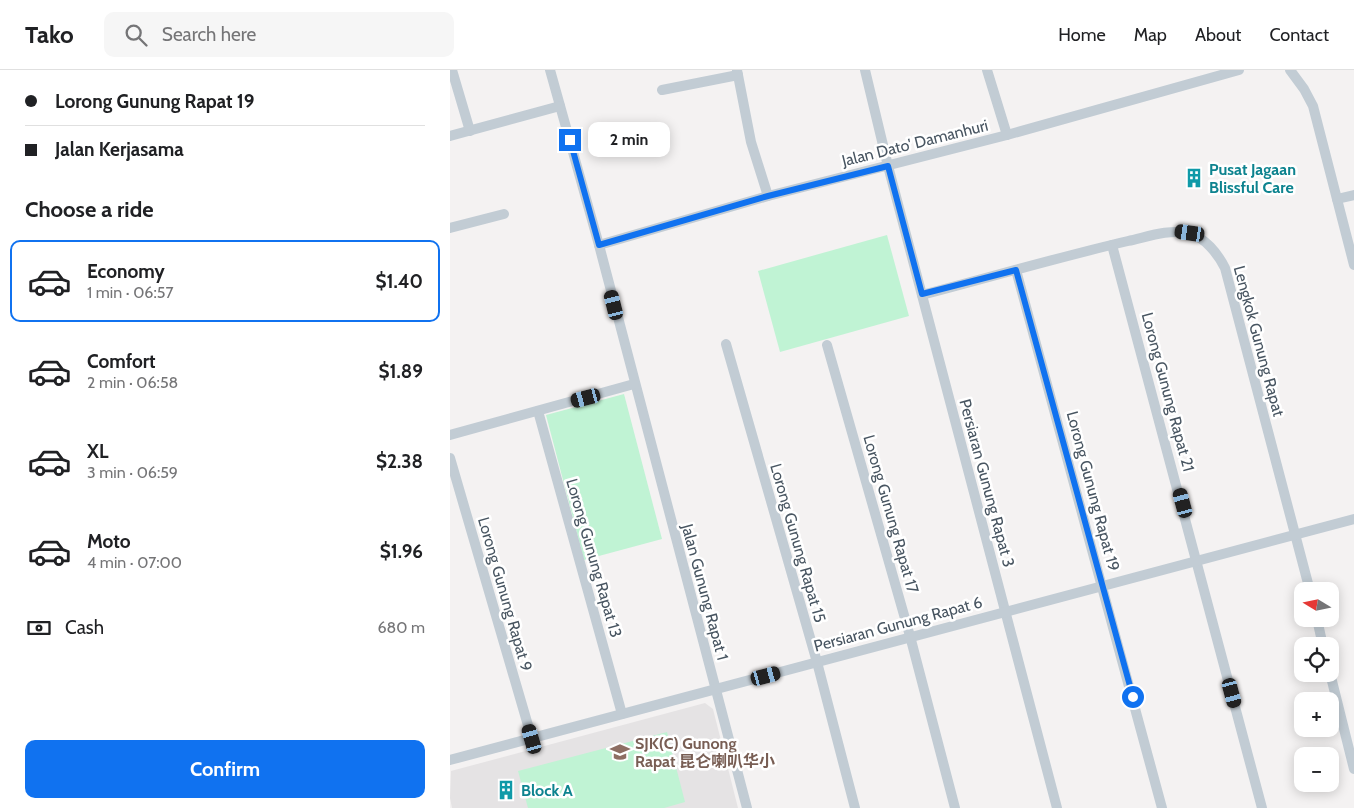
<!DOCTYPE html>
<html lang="en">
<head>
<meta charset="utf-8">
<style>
	body { margin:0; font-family:Cabin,"Noto Sans SC",sans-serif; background:#f6f6f6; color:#202124; height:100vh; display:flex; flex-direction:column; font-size:19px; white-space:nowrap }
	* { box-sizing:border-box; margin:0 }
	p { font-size:16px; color:#757577 }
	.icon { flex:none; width:28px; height:28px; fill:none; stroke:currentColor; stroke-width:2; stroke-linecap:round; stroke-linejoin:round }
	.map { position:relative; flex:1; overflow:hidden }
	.panel { display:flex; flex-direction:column; background:#fff; width:450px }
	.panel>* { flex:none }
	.top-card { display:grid; align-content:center; height:110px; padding:0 25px; background:#fff }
	.needle { width:32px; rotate:280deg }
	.buttons { position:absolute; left:844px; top:512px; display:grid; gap:10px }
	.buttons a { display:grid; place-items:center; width:45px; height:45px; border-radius:10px; background:#fff; box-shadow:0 2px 12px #0003; font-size:25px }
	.end { position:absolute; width:22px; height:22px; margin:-11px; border:6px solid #1072f0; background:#fff; box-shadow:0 0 0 2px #fff }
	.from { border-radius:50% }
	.bubble { position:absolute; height:35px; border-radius:10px; background:#fff; box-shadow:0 2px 12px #0003; font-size:16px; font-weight:700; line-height:35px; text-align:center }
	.car { position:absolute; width:15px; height:30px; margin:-15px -8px; border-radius:6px; box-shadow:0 0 4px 1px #0007; background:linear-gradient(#222 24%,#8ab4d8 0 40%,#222 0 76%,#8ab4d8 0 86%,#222 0) }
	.top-card b { display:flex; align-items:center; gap:18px; height:48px; font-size:19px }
	.top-card b+b { border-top:1px solid #e0e0e0 }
	.top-card i { width:12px; height:12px; background:#202124 }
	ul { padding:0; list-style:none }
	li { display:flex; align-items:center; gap:15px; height:82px; margin:0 10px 8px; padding:0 15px; border:2px solid transparent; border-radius:10px }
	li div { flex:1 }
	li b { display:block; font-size:19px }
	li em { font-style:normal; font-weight:700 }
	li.active { border-color:#1072f0 }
	li>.icon { width:45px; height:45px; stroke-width:1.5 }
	h2 { padding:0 25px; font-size:22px; line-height:60px }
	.pay { display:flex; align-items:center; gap:12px; height:55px; padding:0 25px; font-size:19px }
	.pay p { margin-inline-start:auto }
	.primary-button { display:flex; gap:10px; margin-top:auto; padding:10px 25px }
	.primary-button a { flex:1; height:58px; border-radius:10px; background:#1072f0; color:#fff; font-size:20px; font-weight:700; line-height:58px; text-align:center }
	header { display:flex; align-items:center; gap:30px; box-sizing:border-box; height:70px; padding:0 25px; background:#fff; border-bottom:1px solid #e0e0e0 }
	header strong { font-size:24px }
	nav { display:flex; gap:28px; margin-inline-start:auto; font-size:18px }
	.search { width:350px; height:45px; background:#f6f6f6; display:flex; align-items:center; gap:12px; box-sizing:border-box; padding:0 18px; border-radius:10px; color:#757577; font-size:19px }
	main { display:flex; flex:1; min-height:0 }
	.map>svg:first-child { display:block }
	.education { fill:#e5e3e4 }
	.green { fill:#c0f3d4 }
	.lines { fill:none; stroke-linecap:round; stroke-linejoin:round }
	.street { stroke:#c2ccd4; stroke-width:10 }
	.route { stroke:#1072f0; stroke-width:6 }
	.labels { text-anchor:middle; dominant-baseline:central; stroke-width:5; stroke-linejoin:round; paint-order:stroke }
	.street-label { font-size:16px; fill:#485561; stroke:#fff }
	.culture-label { font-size:16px; font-weight:bold; fill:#0d838f; stroke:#fff; text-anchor:start }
	.education-label { font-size:16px; font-weight:bold; fill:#785e54; stroke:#fff; text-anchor:start }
</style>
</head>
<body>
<header>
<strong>Tako</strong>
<div class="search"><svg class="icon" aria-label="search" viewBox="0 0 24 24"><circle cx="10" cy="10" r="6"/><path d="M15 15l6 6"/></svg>Search here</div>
<nav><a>Home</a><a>Map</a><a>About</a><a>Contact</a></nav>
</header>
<main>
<section class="panel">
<div class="top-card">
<b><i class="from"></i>Lorong Gunung Rapat 19</b>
<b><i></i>Jalan Kerjasama</b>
</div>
<h2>Choose a ride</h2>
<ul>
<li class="active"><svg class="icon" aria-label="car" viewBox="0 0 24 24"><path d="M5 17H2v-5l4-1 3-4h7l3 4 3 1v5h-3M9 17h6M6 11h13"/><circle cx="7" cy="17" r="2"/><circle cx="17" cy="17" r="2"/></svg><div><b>Economy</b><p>1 min · 06:57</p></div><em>$1.40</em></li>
<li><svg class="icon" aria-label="car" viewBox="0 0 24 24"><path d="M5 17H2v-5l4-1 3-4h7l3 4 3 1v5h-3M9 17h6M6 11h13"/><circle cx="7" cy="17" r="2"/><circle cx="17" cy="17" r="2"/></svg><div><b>Comfort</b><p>2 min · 06:58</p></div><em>$1.89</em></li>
<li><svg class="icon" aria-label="car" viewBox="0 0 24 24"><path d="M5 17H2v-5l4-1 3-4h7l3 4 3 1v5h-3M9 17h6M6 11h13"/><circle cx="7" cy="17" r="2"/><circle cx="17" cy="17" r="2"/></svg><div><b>XL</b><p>3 min · 06:59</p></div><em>$2.38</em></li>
<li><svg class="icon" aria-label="car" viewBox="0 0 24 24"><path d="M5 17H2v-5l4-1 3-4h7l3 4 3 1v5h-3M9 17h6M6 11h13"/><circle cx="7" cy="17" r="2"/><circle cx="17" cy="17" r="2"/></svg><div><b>Moto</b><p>4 min · 07:00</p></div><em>$1.96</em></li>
</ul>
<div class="pay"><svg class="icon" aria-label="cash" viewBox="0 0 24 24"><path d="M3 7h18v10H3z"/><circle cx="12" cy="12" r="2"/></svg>Cash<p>680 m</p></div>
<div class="primary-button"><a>Confirm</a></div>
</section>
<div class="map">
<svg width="904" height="738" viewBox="0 0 904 738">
	<rect width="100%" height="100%" fill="#f4f2f2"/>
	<polygon class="education" points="255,633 263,639 288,738 2,738 0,728 1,701"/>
	<g class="green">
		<polygon points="437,165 459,246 330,282 308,201"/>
		<polygon points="174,324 212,469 134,490 96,345"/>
		<polygon points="217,662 235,732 214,738 78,738 68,701"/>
	</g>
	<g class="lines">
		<g class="street">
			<polyline points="2,0 20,61"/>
			<polyline points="100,0 149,175 297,738"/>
			<polyline points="287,0 301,72 318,126"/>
			<polyline points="415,0 438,96 607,738"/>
			<polyline points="537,0 557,65"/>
			<polyline points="840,0 854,19 863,36 904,195"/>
			<polyline points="212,20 288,5"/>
			<polyline points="0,66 110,36"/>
			<polyline points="887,129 904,125"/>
			<polyline points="0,158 54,144"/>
			<polyline points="149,175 318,126 557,65 789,0"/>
			<polyline points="662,175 812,738"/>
			<polyline points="566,200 712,738"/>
			<path d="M472 225C541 207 609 187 678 171 697 167 718 159 738 163 755 167 768 184 775 198L860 521"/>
			<polyline points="276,274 367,592 405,738"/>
			<polyline points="377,275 460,566 505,738"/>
			<polyline points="88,341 172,644"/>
			<polyline points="0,365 184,314"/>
			<polyline points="0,388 82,669"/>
			<polyline points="867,549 873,576"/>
			<polyline points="880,603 904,699"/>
			<polyline points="0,690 904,449"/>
		</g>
	</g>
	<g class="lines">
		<polyline class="route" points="120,70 149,175 318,126 438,96 472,224 566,200 683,627"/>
	</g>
	<defs>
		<symbol id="building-bare" viewBox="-9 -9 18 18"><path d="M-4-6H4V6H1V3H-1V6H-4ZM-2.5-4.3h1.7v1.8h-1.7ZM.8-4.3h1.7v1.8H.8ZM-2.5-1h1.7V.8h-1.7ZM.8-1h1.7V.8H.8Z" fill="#0f9aa8" stroke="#fff" stroke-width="2.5" paint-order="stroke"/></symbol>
		<symbol id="school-bare" viewBox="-9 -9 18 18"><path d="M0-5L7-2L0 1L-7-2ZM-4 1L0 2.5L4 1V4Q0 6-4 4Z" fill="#8d6e63" stroke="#fff" stroke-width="2.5" paint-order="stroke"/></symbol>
	</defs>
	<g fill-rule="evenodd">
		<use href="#building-bare" x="730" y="94" width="28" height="28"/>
		<use href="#school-bare" x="156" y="668" width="28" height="28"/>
		<use href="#building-bare" x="42" y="706" width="28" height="28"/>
	</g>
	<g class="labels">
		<g class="street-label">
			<text transform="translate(465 73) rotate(-14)">Jalan Dato' Damanhuri</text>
			<text transform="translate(809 271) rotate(75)">Lengkok Gunung Rapat</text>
			<text transform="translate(718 322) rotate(75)">Lorong Gunung Rapat 21</text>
			<text transform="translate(537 413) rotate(75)">Persiaran Gunung Rapat 3</text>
			<text transform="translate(643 421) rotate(75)">Lorong Gunung Rapat 19</text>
			<text transform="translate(441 444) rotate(74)">Lorong Gunung Rapat 17</text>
			<text transform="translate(348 473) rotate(74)">Lorong Gunung Rapat 15</text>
			<text transform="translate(144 488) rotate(74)">Lorong Gunung Rapat 13</text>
			<text transform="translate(255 522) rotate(75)">Jalan Gunung Rapat 1</text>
			<text transform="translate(55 524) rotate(74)">Lorong Gunung Rapat 9</text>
			<text transform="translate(448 554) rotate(-15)">Persiaran Gunung Rapat 6</text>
		</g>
		<g class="culture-label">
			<text x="759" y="99">Pusat Jagaan<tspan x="759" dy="18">Blissful Care</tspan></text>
			<text x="71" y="720">Block A</text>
		</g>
		<g class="education-label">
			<text x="185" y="673">SJK(C) Gunong<tspan x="185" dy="18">Rapat 昆仑喇叭华小</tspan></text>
		</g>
	</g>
</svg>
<div class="buttons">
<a><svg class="needle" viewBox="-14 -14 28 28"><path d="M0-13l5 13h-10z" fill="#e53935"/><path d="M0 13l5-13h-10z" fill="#757577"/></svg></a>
<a><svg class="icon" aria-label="locate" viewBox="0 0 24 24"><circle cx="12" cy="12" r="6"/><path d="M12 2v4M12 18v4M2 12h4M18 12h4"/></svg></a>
<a>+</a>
<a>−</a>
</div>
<i class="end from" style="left:683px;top:627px"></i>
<i class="end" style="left:120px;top:70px"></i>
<div class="bubble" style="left:138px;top:52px;width:82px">2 min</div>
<i class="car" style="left:740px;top:163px;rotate:278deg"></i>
<i class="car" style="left:164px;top:235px;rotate:346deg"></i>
<i class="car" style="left:136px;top:328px;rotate:255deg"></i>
<i class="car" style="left:733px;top:433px;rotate:345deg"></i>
<i class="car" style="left:316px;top:606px;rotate:75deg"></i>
<i class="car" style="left:782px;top:623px;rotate:165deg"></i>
<i class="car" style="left:82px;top:669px;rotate:344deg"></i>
</div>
</main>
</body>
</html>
